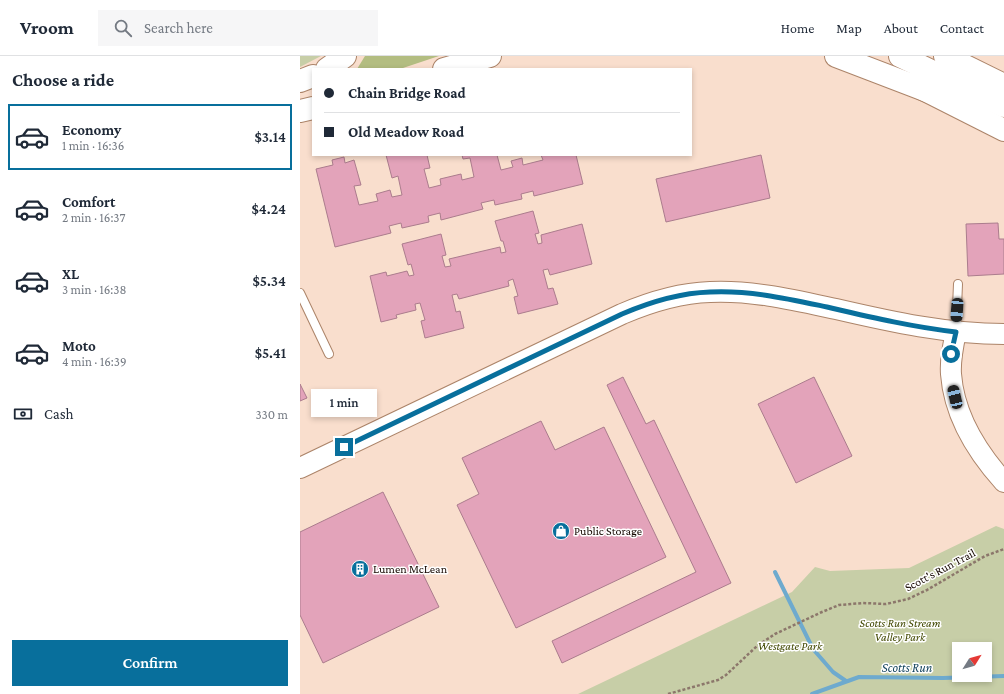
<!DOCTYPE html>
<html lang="en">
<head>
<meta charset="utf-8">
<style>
	body { margin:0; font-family:"Crimson Pro",serif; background:#f6f6f7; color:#1f2937; height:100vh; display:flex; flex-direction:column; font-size:15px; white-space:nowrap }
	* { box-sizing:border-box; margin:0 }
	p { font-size:13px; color:#747a83 }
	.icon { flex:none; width:22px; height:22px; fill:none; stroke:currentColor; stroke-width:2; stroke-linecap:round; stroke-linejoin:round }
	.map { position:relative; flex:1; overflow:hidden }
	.drawer { display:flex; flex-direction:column; background:#fff; width:300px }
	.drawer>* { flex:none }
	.top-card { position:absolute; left:12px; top:12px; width:380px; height:88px; border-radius:0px; box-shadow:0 2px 6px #0003; display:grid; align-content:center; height:88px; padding:0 12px; background:#fff }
	.needle { width:26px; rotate:53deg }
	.fabs { position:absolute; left:652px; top:586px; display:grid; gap:8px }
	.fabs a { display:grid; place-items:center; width:40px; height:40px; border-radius:0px; background:#fff; box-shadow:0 2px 6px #0003; font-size:20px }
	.end { position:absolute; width:18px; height:18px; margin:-9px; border:5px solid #086f9c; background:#fff; box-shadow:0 0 0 2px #fff }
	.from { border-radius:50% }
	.bubble { position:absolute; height:28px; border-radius:0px; background:#fff; box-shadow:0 2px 6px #0003; font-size:13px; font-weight:600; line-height:28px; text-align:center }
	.car { position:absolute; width:12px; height:24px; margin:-12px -6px; border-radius:5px; box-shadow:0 0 3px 1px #0007; background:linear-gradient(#222 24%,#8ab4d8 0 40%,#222 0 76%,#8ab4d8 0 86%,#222 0) }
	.top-card b { display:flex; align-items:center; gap:14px; height:38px; font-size:15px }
	.top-card b+b { border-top:1px solid #e0e1e3 }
	.top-card i { width:10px; height:10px; background:#1f2937 }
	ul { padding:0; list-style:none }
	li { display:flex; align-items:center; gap:12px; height:66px; margin:0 8px 6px; padding:0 4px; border:2px solid transparent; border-radius:0px }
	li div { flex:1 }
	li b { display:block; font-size:15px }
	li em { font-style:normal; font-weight:600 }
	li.current { border-color:#086f9c }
	li>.icon { width:36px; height:36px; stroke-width:1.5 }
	h2 { padding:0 12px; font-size:18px; line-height:48px }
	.pay { display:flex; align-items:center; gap:10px; height:44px; padding:0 12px; font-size:15px }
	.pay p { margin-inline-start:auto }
	.button { display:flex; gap:8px; margin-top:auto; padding:8px 12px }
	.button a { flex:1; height:46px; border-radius:0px; background:#086f9c; color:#fff; font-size:16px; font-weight:600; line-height:46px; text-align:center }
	header { display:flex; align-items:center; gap:24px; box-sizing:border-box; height:56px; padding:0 20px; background:#fff; border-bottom:1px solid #e0e1e3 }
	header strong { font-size:19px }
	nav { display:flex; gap:22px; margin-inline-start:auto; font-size:14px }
	.search { width:280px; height:36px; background:#f6f6f7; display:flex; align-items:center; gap:10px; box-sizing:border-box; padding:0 14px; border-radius:0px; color:#747a83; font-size:15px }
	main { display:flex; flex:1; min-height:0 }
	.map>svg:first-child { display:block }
	.green { fill:#c7cea7; fill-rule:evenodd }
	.forest { fill:#b3bd81 }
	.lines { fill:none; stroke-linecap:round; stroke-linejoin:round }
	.stream { stroke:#6eaace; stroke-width:4 }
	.building { fill:#e3a3ba; stroke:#ab7c8d }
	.service-casing { stroke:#ac8469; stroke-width:10 }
	.tertiary-casing { stroke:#ac8469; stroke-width:22 }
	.primary-casing { stroke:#ac8469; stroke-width:24 }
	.motorway-casing { stroke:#ac8469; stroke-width:24 }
	.path { stroke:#8c776b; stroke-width:2.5; stroke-dasharray:3 2; stroke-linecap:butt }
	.service { stroke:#fff; stroke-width:8 }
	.tertiary { stroke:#fff; stroke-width:20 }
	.primary { stroke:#fff; stroke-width:22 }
	.motorway { stroke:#fff; stroke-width:22 }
	.route { stroke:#086f9c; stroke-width:5 }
	.labels { text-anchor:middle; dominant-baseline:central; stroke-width:3; stroke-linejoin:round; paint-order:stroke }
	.poi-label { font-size:12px; fill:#170902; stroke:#fff; text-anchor:start }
	.street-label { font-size:12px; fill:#170902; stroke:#fff }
	.park-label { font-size:12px; font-style:italic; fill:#414800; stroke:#fff }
	.water-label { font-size:13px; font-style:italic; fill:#14445e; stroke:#fff }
</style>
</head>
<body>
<header>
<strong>Vroom</strong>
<div class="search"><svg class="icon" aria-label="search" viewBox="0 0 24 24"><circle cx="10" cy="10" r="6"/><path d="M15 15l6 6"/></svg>Search here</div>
<nav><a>Home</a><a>Map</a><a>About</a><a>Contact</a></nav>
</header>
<main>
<section class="drawer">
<h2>Choose a ride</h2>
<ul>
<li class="current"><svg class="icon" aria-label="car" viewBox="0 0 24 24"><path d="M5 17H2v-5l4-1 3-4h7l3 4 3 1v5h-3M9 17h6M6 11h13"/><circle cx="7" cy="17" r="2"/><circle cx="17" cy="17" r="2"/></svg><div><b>Economy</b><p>1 min · 16:36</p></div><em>$3.14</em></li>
<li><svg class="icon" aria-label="car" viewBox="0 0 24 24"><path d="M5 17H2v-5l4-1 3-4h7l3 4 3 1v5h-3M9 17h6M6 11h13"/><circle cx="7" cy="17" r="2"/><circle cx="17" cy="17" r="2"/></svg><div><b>Comfort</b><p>2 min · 16:37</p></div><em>$4.24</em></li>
<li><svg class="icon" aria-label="car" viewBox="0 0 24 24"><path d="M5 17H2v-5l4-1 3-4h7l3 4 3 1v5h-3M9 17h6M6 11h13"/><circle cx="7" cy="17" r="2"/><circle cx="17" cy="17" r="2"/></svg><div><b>XL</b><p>3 min · 16:38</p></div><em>$5.34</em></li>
<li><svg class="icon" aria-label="car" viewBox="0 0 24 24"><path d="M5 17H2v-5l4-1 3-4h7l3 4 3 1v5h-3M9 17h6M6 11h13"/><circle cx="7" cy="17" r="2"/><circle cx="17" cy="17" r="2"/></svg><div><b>Moto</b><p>4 min · 16:39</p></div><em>$5.41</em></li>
</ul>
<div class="pay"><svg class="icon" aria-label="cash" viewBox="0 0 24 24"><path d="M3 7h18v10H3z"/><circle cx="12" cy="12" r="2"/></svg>Cash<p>330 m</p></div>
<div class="button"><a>Confirm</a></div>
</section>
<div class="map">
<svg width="704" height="638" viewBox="0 0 704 638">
	<rect width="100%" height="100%" fill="#f9decd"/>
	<g class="green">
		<polygon points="0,0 21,0 0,11"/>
		<path d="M696 470 704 473V638H278L492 536 515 511 530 515 609 512ZM659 593H685V619H659Z"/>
	</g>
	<polygon class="forest" points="65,0 139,0 100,13 57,13"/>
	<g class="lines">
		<g class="stream">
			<polyline points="475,516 513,593 533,616 546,625"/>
			<polyline points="512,638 559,621 643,622 704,620"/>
		</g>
	</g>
	<g class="building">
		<polygon points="86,99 127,99 130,112 124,113 129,132 141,129 140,123 161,118 162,124 174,121 170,102 163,103 162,99 197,99 201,114 213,111 211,105 222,102 223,109 243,104 241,99 276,99 283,128 234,140 233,135 221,138 222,143 195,149 194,144 181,147 183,153 141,164 140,157 128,160 129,166 102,172 101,167 89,170 91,177 35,191 16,113 33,109 32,104 44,101 45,107 54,104 61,129 54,130 59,149 78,145 76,138 90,134 92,141 102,139 98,120 92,122"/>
		<polygon points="461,99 470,142 366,166 356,123"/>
		<polygon points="233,155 239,177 235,178 238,188 242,187 241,179 282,168 292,208 250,219 248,213 243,214 248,233 253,232 258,248 218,258 214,241 218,240 213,223 208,225 209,230 159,243 157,238 152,239 156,256 160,255 164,272 125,282 121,265 125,264 120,247 115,248 116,254 96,259 97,262 81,266 70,220 86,216 87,220 107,215 109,220 114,219 111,208 108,209 102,188 141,178 146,199 142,200 145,211 151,210 149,203 200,191 201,197 206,196 203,185 201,185 195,165"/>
		<polygon points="698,167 699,183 704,183 704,218 668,220 666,168"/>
		<polygon points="323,321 346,368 354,364 431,527 262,607 252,585 396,516 307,329"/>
		<polygon points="514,321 552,400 496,427 458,348"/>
		<polygon points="0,328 7,342 0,345"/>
		<polygon points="241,365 255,394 304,371 366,501 216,572 157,449 179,438 162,402"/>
		<polygon points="83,436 139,551 23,607 0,559 0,476"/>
	</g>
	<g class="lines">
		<defs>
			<g id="service">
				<polyline points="0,237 29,298"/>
				<polyline points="656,275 658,228"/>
			</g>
			<g id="tertiary">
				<path d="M656 276C653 290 650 304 651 318 654 359 677 396 704 426"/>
				<path d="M0 412 322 258C350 246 379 237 410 236 452 234 494 244 536 253 592 266 647 278 704 278"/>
			</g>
			<g id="primary">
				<polyline points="600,0 704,50"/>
				<polyline points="645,0 704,29"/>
				<polyline points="613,28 704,74"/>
			</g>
			<g id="motorway">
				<polyline points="536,0 630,36"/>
				<polyline points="27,13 45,0"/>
				<polyline points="144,13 190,0"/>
				<polyline points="0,25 13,20"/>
				<polyline points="0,55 13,52"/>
			</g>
		</defs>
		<use href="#service" class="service-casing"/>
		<use href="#tertiary" class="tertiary-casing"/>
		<use href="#primary" class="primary-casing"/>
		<use href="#motorway" class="motorway-casing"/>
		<polyline class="path" points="368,638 418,624 426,619 457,590 475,578 522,556 539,549 563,547 586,548 608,543 627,534 685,500 704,493"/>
		<use href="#service" class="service"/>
		<use href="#tertiary" class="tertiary"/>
		<use href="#primary" class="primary"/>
		<use href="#motorway" class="motorway"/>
	</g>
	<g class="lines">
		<path class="route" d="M44 391 322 258C350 246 379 237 410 236 450 234 489 243 527 251 570 261 612 271 656 276L651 298"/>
	</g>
	<defs>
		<symbol id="shop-disc" viewBox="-11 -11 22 22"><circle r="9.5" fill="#086f9c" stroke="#fff"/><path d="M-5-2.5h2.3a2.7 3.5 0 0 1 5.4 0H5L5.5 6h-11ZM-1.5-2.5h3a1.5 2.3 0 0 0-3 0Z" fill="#fff"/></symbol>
		<symbol id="building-disc" viewBox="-11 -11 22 22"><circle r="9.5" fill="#086f9c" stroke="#fff"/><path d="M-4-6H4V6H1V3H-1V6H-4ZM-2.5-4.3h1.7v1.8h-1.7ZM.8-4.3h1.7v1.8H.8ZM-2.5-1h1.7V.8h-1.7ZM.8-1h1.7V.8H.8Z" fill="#fff"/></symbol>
	</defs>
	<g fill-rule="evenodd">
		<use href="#shop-disc" x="251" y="465" width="20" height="20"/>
		<use href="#building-disc" x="50" y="503" width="20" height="20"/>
	</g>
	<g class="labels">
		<g class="poi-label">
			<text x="274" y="475">Public Storage</text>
			<text x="73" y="513">Lumen McLean</text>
		</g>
		<g class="street-label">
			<text transform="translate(640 514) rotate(-28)">Scott's Run Trail</text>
		</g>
		<g class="park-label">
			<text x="600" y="567">Scotts Run Stream<tspan x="600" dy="14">Valley Park</tspan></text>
			<text x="490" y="590">Westgate Park</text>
		</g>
		<g class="water-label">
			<text x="607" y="611">Scotts Run</text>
		</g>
	</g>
</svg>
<div class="fabs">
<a><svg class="needle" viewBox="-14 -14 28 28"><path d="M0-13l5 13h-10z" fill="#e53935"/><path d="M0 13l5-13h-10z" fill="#747a83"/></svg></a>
</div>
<i class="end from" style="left:651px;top:298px"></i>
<i class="end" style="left:44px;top:391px"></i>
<div class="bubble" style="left:11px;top:333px;width:66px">1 min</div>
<i class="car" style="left:657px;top:254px;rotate:184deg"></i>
<i class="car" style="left:655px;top:341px;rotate:347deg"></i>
<div class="top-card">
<b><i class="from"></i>Chain Bridge Road</b>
<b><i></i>Old Meadow Road</b>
</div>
</div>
</main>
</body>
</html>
